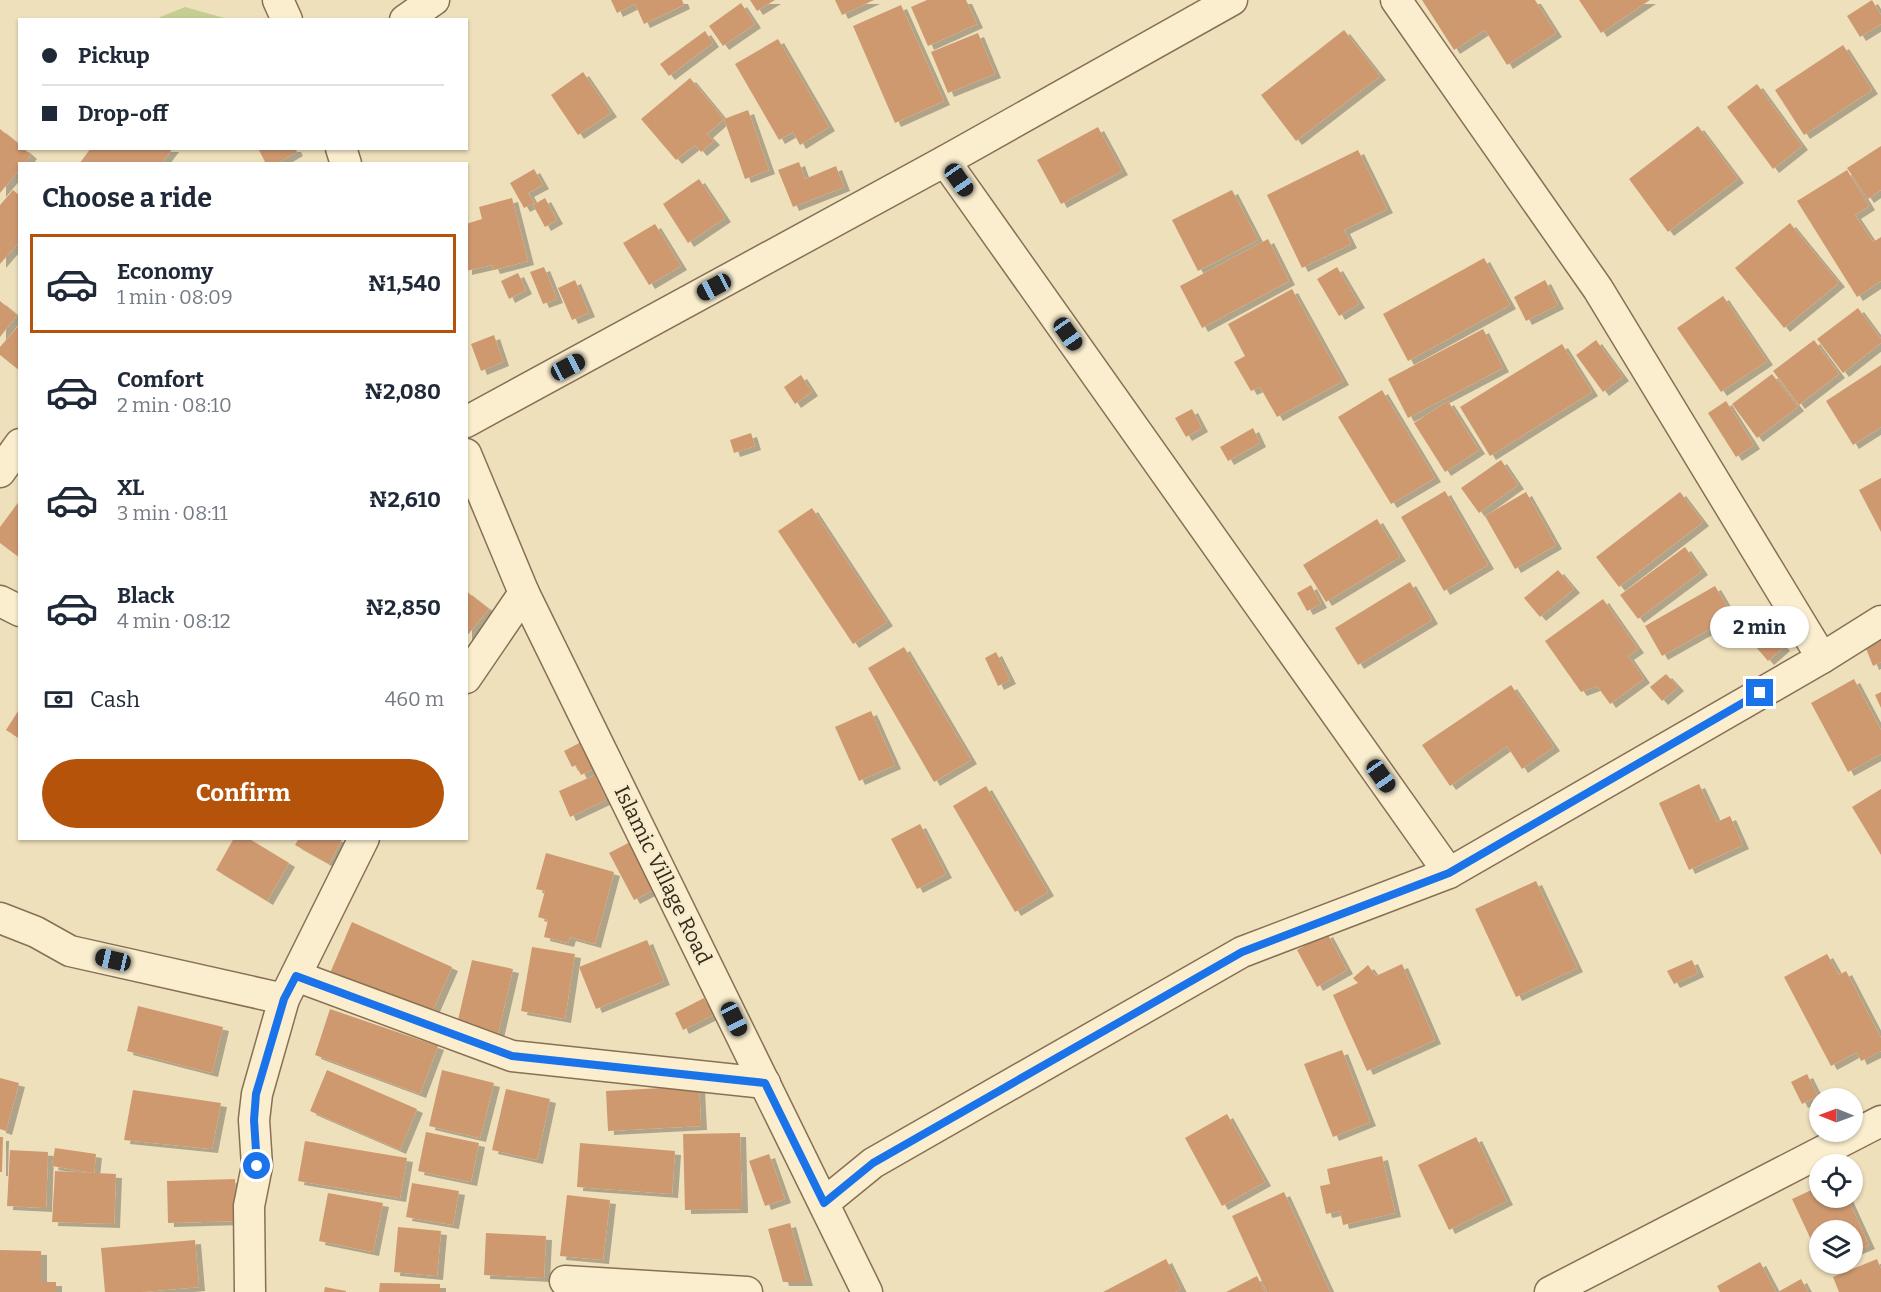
<!DOCTYPE html>
<html lang="en">
<head>
<meta charset="utf-8">
<style>
	body { margin:0; font-family:Bitter,serif; background:#f6f6f7; color:#1f2937; height:100vh; display:flex; flex-direction:column; font-size:22px; white-space:nowrap }
	* { box-sizing:border-box; margin:0 }
	p { font-size:20px; color:#747a83 }
	.icon { flex:none; width:33px; height:33px; fill:none; stroke:currentColor; stroke-width:2; stroke-linecap:round; stroke-linejoin:round }
	.map { position:relative; flex:1; overflow:hidden }
	.drawer { position:absolute; left:18px; top:162px; width:450px; height:678px; display:flex; flex-direction:column; background:#fff; border-radius:0px; box-shadow:0 2px 4px #0004 }
	.drawer>* { flex:none }
	.top-card { position:absolute; left:18px; top:18px; width:450px; height:132px; border-radius:0px; box-shadow:0 2px 4px #0004; display:grid; align-content:center; height:132px; padding:0 24px; background:#fff }
	.needle { width:39px; rotate:271deg }
	.fabs { position:absolute; left:1809px; top:1088px; display:grid; gap:12px }
	.fabs a { display:grid; place-items:center; width:54px; height:54px; border-radius:50%; background:#fff; box-shadow:0 2px 4px #0004; font-size:30px }
	.end { position:absolute; width:27px; height:27px; margin:-14px; border:8px solid #1a73e8; background:#fff; box-shadow:0 0 0 3px #fff }
	.from { border-radius:50% }
	.bubble { position:absolute; height:42px; border-radius:21px; background:#fff; box-shadow:0 2px 4px #0004; font-size:20px; font-weight:700; line-height:42px; text-align:center }
	.car { position:absolute; width:18px; height:36px; margin:-18px -9px; border-radius:8px; box-shadow:0 0 4px 2px #0007; background:linear-gradient(#222 24%,#8ab4d8 0 40%,#222 0 76%,#8ab4d8 0 86%,#222 0) }
	.top-card b { display:flex; align-items:center; gap:21px; height:57px; font-size:22px }
	.top-card b+b { border-top:2px solid #e0e1e3 }
	.top-card i { width:15px; height:15px; background:#1f2937 }
	ul { padding:0; list-style:none }
	li { display:flex; align-items:center; gap:18px; height:99px; margin:0 12px 9px; padding:0 12px; border:3px solid transparent; border-radius:0px }
	li div { flex:1 }
	li b { display:block; font-size:22px }
	li em { font-style:normal; font-weight:700 }
	li.selected { border-color:#b45309 }
	li>.icon { width:54px; height:54px; stroke-width:1.5 }
	h2 { padding:0 24px; font-size:27px; line-height:72px }
	.pay { display:flex; align-items:center; gap:15px; height:66px; padding:0 24px; font-size:22px }
	.pay p { margin-inline-start:auto }
	.button { display:flex; gap:12px; margin-top:auto; padding:12px 24px }
	.button a { flex:1; height:69px; border-radius:36px; background:#b45309; color:#fff; font-size:24px; font-weight:700; line-height:69px; text-align:center }
	.map>svg:first-child { display:block }
	.green { fill:#c5cd90 }
	.building { fill:#cf9970; filter:url(#shadow) }
	.lines { fill:none; stroke-linecap:round; stroke-linejoin:round }
	.minor-casing { stroke:#877055; stroke-width:33 }
	.minor { stroke:#faeecf; stroke-width:30 }
	.route { stroke:#1a73e8; stroke-width:8 }
	.labels { text-anchor:middle; dominant-baseline:central; stroke-width:5; stroke-linejoin:round; paint-order:stroke }
	.street-label { font-size:21px; fill:#36281a; stroke:#f6ebcc }
</style>
</head>
<body>
<div class="map">
<svg width="1881" height="1292" viewBox="0 0 1881 1292">
	<defs>
		<filter id="shadow"><feDropShadow dx="6" dy="4" stdDeviation="0" flood-color="#0004"/></filter>
	</defs>
	<rect width="100%" height="100%" fill="#efe0bc"/>
	<polygon class="green" points="185,7 228,19 158,19 160,17"/>
	<g class="building">
		<polygon points="611,0 682,0 684,5 644,24 635,4 617,13"/>
		<polygon points="750,0 775,0 757,11"/>
		<polygon points="835,0 874,0 842,15"/>
		<polygon points="927,0 966,0 977,24 928,46 911,7"/>
		<polygon points="1422,0 1535,0 1556,33 1507,65 1485,30 1454,50"/>
		<polygon points="1579,0 1650,0 1601,33"/>
		<polygon points="1872,0 1881,15 1881,24 1860,37 1847,16"/>
		<polygon points="741,3 755,24 723,46 709,26"/>
		<polygon points="901,5 944,101 895,123 853,26"/>
		<polygon points="1344,30 1380,76 1296,141 1261,95"/>
		<polygon points="705,31 713,43 669,76 660,64"/>
		<polygon points="978,33 995,74 948,93 931,52"/>
		<polygon points="778,39 829,127 800,145 793,132 779,140 735,64"/>
		<polygon points="1843,45 1872,90 1804,135 1775,90"/>
		<polygon points="583,72 611,113 578,135 551,95"/>
		<polygon points="690,78 724,119 748,110 769,170 745,179 724,119 707,134 714,141 701,152 695,145 676,160 641,119"/>
		<polygon points="1757,84 1802,146 1773,169 1727,107"/>
		<polygon points="1698,126 1738,179 1668,232 1629,179"/>
		<polygon points="1098,127 1122,171 1061,204 1037,160"/>
		<polygon points="0,129 20,145 20,148 23,148 31,155 24,164 20,164 20,169 0,193"/>
		<polygon points="1881,146 1881,190 1868,199 1847,168"/>
		<polygon points="91,148 173,148 161,164 79,164"/>
		<polygon points="258,148 295,148 297,152 276,164 266,164"/>
		<polygon points="1358,150 1387,209 1344,230 1351,244 1302,268 1267,195"/>
		<polygon points="799,162 805,179 836,166 844,187 793,207 778,170"/>
		<polygon points="534,169 543,185 528,193 534,203 524,208 510,183"/>
		<polygon points="1847,170 1869,206 1855,215 1873,242 1881,237 1881,281 1857,297 1797,201"/>
		<polygon points="699,179 725,218 688,243 663,204"/>
		<polygon points="13,190 20,196 20,241 0,264 0,205"/>
		<polygon points="1232,190 1258,240 1198,271 1172,220"/>
		<polygon points="512,198 528,261 494,270 492,265 466,271 466,224 482,219 479,207"/>
		<polygon points="545,198 557,220 545,227 533,205"/>
		<polygon points="1790,223 1839,283 1784,328 1735,268"/>
		<polygon points="655,224 681,266 649,285 623,243"/>
		<polygon points="1268,239 1289,281 1202,328 1180,286"/>
		<polygon points="1484,258 1510,305 1408,361 1383,314"/>
		<polygon points="544,267 557,299 543,304 530,272"/>
		<polygon points="1337,267 1359,304 1339,316 1317,279"/>
		<polygon points="518,273 526,290 509,299 501,281"/>
		<polygon points="575,280 589,313 572,320 558,288"/>
		<polygon points="1545,280 1558,305 1526,321 1514,297"/>
		<polygon points="1292,289 1343,381 1277,417 1260,387 1251,391 1234,362 1245,356 1228,324"/>
		<polygon points="1723,296 1767,361 1721,392 1677,328"/>
		<polygon points="0,301 17,315 0,337"/>
		<polygon points="1858,308 1881,339 1881,343 1843,373 1817,339"/>
		<polygon points="20,324 20,371 0,355 0,347"/>
		<polygon points="1483,329 1503,368 1408,418 1388,379"/>
		<polygon points="494,335 503,362 481,371 471,344"/>
		<polygon points="1596,340 1623,377 1603,392 1576,355"/>
		<polygon points="1814,340 1839,374 1799,405 1773,371"/>
		<polygon points="1562,344 1592,392 1490,456 1460,407"/>
		<polygon points="1881,365 1881,427 1853,445 1826,401"/>
		<polygon points="1772,374 1798,407 1757,438 1732,404"/>
		<polygon points="801,375 812,392 795,404 784,387"/>
		<polygon points="1382,390 1435,478 1391,504 1338,417"/>
		<polygon points="1448,401 1479,450 1445,472 1414,423"/>
		<polygon points="1726,401 1754,445 1736,457 1708,413"/>
		<polygon points="1192,409 1202,428 1186,437 1175,418"/>
		<polygon points="1253,428 1260,443 1228,461 1220,447"/>
		<polygon points="751,433 755,446 734,453 730,440"/>
		<polygon points="1501,460 1518,485 1479,513 1461,488"/>
		<polygon points="1881,478 1881,532 1859,490"/>
		<polygon points="1445,491 1488,565 1444,591 1401,517"/>
		<polygon points="1526,492 1556,545 1515,569 1485,516"/>
		<polygon points="1680,492 1703,522 1619,587 1596,557"/>
		<polygon points="20,500 20,558 0,543 0,527"/>
		<polygon points="812,508 887,622 853,644 778,531"/>
		<polygon points="1377,519 1400,557 1326,602 1303,565"/>
		<polygon points="1685,547 1702,571 1638,619 1620,595"/>
		<polygon points="1558,570 1574,589 1540,617 1524,598"/>
		<polygon points="1410,582 1432,620 1358,665 1335,628"/>
		<polygon points="1311,585 1321,604 1307,611 1297,593"/>
		<polygon points="1715,586 1733,616 1662,656 1645,626"/>
		<polygon points="466,591 489,609 466,637"/>
		<polygon points="1603,599 1638,649 1628,656 1644,679 1610,704 1597,686 1581,692 1545,641"/>
		<polygon points="1772,633 1784,647 1768,661 1756,647"/>
		<polygon points="1881,634 1881,662 1873,666 1863,641"/>
		<polygon points="904,647 971,760 934,782 868,668"/>
		<polygon points="996,652 1010,680 998,686 985,658"/>
		<polygon points="1666,674 1678,687 1662,701 1650,687"/>
		<polygon points="1854,679 1881,730 1881,754 1848,772 1811,703"/>
		<polygon points="1511,685 1554,747 1522,769 1507,746 1450,786 1422,745"/>
		<polygon points="1881,692 1881,708 1875,695"/>
		<polygon points="20,708 20,739 6,730"/>
		<polygon points="871,711 895,765 859,781 835,727"/>
		<polygon points="583,741 596,768 581,775 576,765 572,767 564,751"/>
		<polygon points="595,775 606,800 570,817 559,791"/>
		<polygon points="1699,784 1717,822 1730,816 1743,845 1689,870 1659,803"/>
		<polygon points="986,786 1048,892 1015,912 953,806"/>
		<polygon points="1881,789 1881,855 1852,807"/>
		<polygon points="920,824 946,874 917,889 891,839"/>
		<polygon points="234,838 248,838 289,863 267,901 216,870"/>
		<polygon points="299,838 343,838 329,864 295,845"/>
		<polygon points="630,842 655,889 634,900 609,853"/>
		<polygon points="546,853 614,872 595,944 570,937 568,943 544,937 548,920 538,917 545,891 536,889"/>
		<polygon points="1536,881 1577,968 1516,997 1475,909"/>
		<polygon points="352,922 452,967 430,1017 330,973"/>
		<polygon points="1327,933 1347,970 1317,987 1297,950"/>
		<polygon points="647,940 664,981 596,1009 579,967"/>
		<polygon points="532,947 575,954 565,1019 521,1011"/>
		<polygon points="1827,954 1839,975 1846,971 1881,1038 1881,1051 1861,1061 1857,1052 1831,1066 1784,977"/>
		<polygon points="472,960 513,969 498,1034 457,1024"/>
		<polygon points="1692,960 1698,973 1674,984 1667,971"/>
		<polygon points="1402,964 1435,1040 1367,1071 1333,995 1358,983 1353,978 1368,965 1376,976"/>
		<polygon points="704,998 713,1015 683,1030 675,1013"/>
		<polygon points="138,1006 223,1027 212,1073 127,1051"/>
		<polygon points="330,1009 438,1046 420,1094 315,1055"/>
		<polygon points="1342,1050 1370,1122 1333,1137 1304,1064"/>
		<polygon points="327,1070 417,1109 400,1150 310,1111"/>
		<polygon points="442,1070 494,1083 480,1138 429,1126"/>
		<polygon points="1807,1074 1818,1096 1802,1104 1791,1082"/>
		<polygon points="0,1078 19,1083 6,1131 0,1129"/>
		<polygon points="699,1086 701,1126 608,1131 606,1091"/>
		<polygon points="506,1089 550,1099 537,1160 492,1150"/>
		<polygon points="133,1090 221,1103 212,1149 124,1140"/>
		<polygon points="1227,1114 1265,1182 1222,1206 1185,1138"/>
		<polygon points="426,1132 479,1143 471,1182 418,1171"/>
		<polygon points="740,1133 742,1209 685,1210 683,1134"/>
		<polygon points="0,1137 3,1137 2,1172 0,1172"/>
		<polygon points="1476,1137 1507,1201 1449,1230 1418,1165"/>
		<polygon points="305,1141 407,1158 400,1198 298,1181"/>
		<polygon points="580,1143 675,1151 672,1194 577,1187"/>
		<polygon points="55,1148 96,1154 94,1173 52,1166"/>
		<polygon points="10,1150 48,1152 46,1208 7,1206"/>
		<polygon points="769,1154 785,1199 765,1206 749,1161"/>
		<polygon points="1382,1156 1395,1213 1343,1225 1340,1211 1326,1214 1320,1186 1330,1184 1327,1169"/>
		<polygon points="55,1171 116,1174 114,1224 52,1222"/>
		<polygon points="235,1179 237,1221 168,1223 167,1181"/>
		<polygon points="412,1183 459,1191 453,1225 406,1217"/>
		<polygon points="1820,1186 1820,1197 1847,1197 1869,1245 1852,1252 1852,1230 1820,1230 1820,1259 1792,1199"/>
		<polygon points="1284,1192 1330,1292 1267,1292 1232,1216"/>
		<polygon points="328,1193 383,1203 373,1252 319,1241"/>
		<polygon points="567,1195 610,1200 603,1260 560,1256"/>
		<polygon points="790,1223 807,1282 783,1282 768,1229"/>
		<polygon points="398,1227 441,1231 437,1276 394,1272"/>
		<polygon points="486,1233 546,1236 544,1278 484,1275"/>
		<polygon points="195,1240 199,1287 142,1292 105,1292 101,1248"/>
		<polygon points="0,1250 41,1251 41,1282 56,1282 56,1292 0,1292"/>
		<polygon points="1166,1259 1181,1289 1175,1292 1103,1292"/>
		<polygon points="1877,1259 1881,1269 1881,1292 1839,1292 1833,1277"/>
		<polygon points="1760,1262 1776,1292 1720,1292 1717,1286"/>
		<polygon points="1257,1276 1265,1292 1226,1292"/>
		<polygon points="1801,1279 1808,1292 1778,1292"/>
		<polygon points="380,1283 440,1284 440,1292 379,1292"/>
		<polygon points="325,1287 346,1291 346,1292 324,1292"/>
	</g>
	<g class="lines">
		<defs>
			<g id="minor">
				<polyline points="278,0 287,20"/>
				<polyline points="1396,0 1598,289 1822,658"/>
				<polyline points="405,20 434,0"/>
				<polyline points="341,148 346,164"/>
				<polyline points="945,161 1449,873"/>
				<polyline points="466,422 945,161 1232,0"/>
				<polyline points="466,454 524,593 867,1292"/>
				<polyline points="0,472 20,444"/>
				<polyline points="0,601 20,611"/>
				<polyline points="466,678 524,593"/>
				<polyline points="0,918 36,932 70,951 284,999"/>
				<polyline points="296,976 512,1056 765,1083"/>
				<polyline points="824,1203 873,1163 1242,952 1449,873 1822,658 1881,621"/>
				<polyline points="565,1281 747,1292"/>
				<polyline points="250,1292 249,1206 257,1166 254,1120 257,1094 284,999 364,838"/>
				<polyline points="1550,1292 1881,1121"/>
			</g>
		</defs>
		<use href="#minor" class="minor-casing"/>
		<use href="#minor" class="minor"/>
	</g>
	<g class="lines">
		<polyline class="route" points="257,1166 254,1120 256,1094 284,999 296,976 512,1056 765,1083 824,1203 873,1163 1242,952 1449,873 1760,693"/>
	</g>
	<g class="labels">
		<g class="street-label">
			<text transform="translate(663 875) rotate(64)">Islamic Village Road</text>
		</g>
	</g>
</svg>
<div class="fabs">
<a><svg class="needle" viewBox="-14 -14 28 28"><path d="M0-13l5 13h-10z" fill="#e53935"/><path d="M0 13l5-13h-10z" fill="#747a83"/></svg></a>
<a><svg class="icon" aria-label="locate" viewBox="0 0 24 24"><circle cx="12" cy="12" r="6"/><path d="M12 2v4M12 18v4M2 12h4M18 12h4"/></svg></a>
<a><svg class="icon" aria-label="layers" viewBox="0 0 24 24"><path d="M12 4l9 5-9 5-9-5zM3 14l9 5 9-5"/></svg></a>
</div>
<i class="end from" style="left:257px;top:1166px"></i>
<i class="end" style="left:1760px;top:693px"></i>
<div class="bubble" style="left:1710px;top:606px;width:99px">2 min</div>
<i class="car" style="left:959px;top:180px;rotate:145deg"></i>
<i class="car" style="left:714px;top:287px;rotate:242deg"></i>
<i class="car" style="left:1068px;top:334px;rotate:145deg"></i>
<i class="car" style="left:568px;top:367px;rotate:62deg"></i>
<i class="car" style="left:1381px;top:776px;rotate:145deg"></i>
<i class="car" style="left:113px;top:960px;rotate:283deg"></i>
<i class="car" style="left:734px;top:1019px;rotate:154deg"></i>
<div class="top-card">
<b><i class="from"></i>Pickup</b>
<b><i></i>Drop-off</b>
</div>
<section class="drawer">
<h2>Choose a ride</h2>
<ul>
<li class="selected"><svg class="icon" aria-label="car" viewBox="0 0 24 24"><path d="M5 17H2v-5l4-1 3-4h7l3 4 3 1v5h-3M9 17h6M6 11h13"/><circle cx="7" cy="17" r="2"/><circle cx="17" cy="17" r="2"/></svg><div><b>Economy</b><p>1 min · 08:09</p></div><em>₦1,540</em></li>
<li><svg class="icon" aria-label="car" viewBox="0 0 24 24"><path d="M5 17H2v-5l4-1 3-4h7l3 4 3 1v5h-3M9 17h6M6 11h13"/><circle cx="7" cy="17" r="2"/><circle cx="17" cy="17" r="2"/></svg><div><b>Comfort</b><p>2 min · 08:10</p></div><em>₦2,080</em></li>
<li><svg class="icon" aria-label="car" viewBox="0 0 24 24"><path d="M5 17H2v-5l4-1 3-4h7l3 4 3 1v5h-3M9 17h6M6 11h13"/><circle cx="7" cy="17" r="2"/><circle cx="17" cy="17" r="2"/></svg><div><b>XL</b><p>3 min · 08:11</p></div><em>₦2,610</em></li>
<li><svg class="icon" aria-label="car" viewBox="0 0 24 24"><path d="M5 17H2v-5l4-1 3-4h7l3 4 3 1v5h-3M9 17h6M6 11h13"/><circle cx="7" cy="17" r="2"/><circle cx="17" cy="17" r="2"/></svg><div><b>Black</b><p>4 min · 08:12</p></div><em>₦2,850</em></li>
</ul>
<div class="pay"><svg class="icon" aria-label="cash" viewBox="0 0 24 24"><path d="M3 7h18v10H3z"/><circle cx="12" cy="12" r="2"/></svg>Cash<p>460 m</p></div>
<div class="button"><a>Confirm</a></div>
</section>
</div>
</body>
</html>
